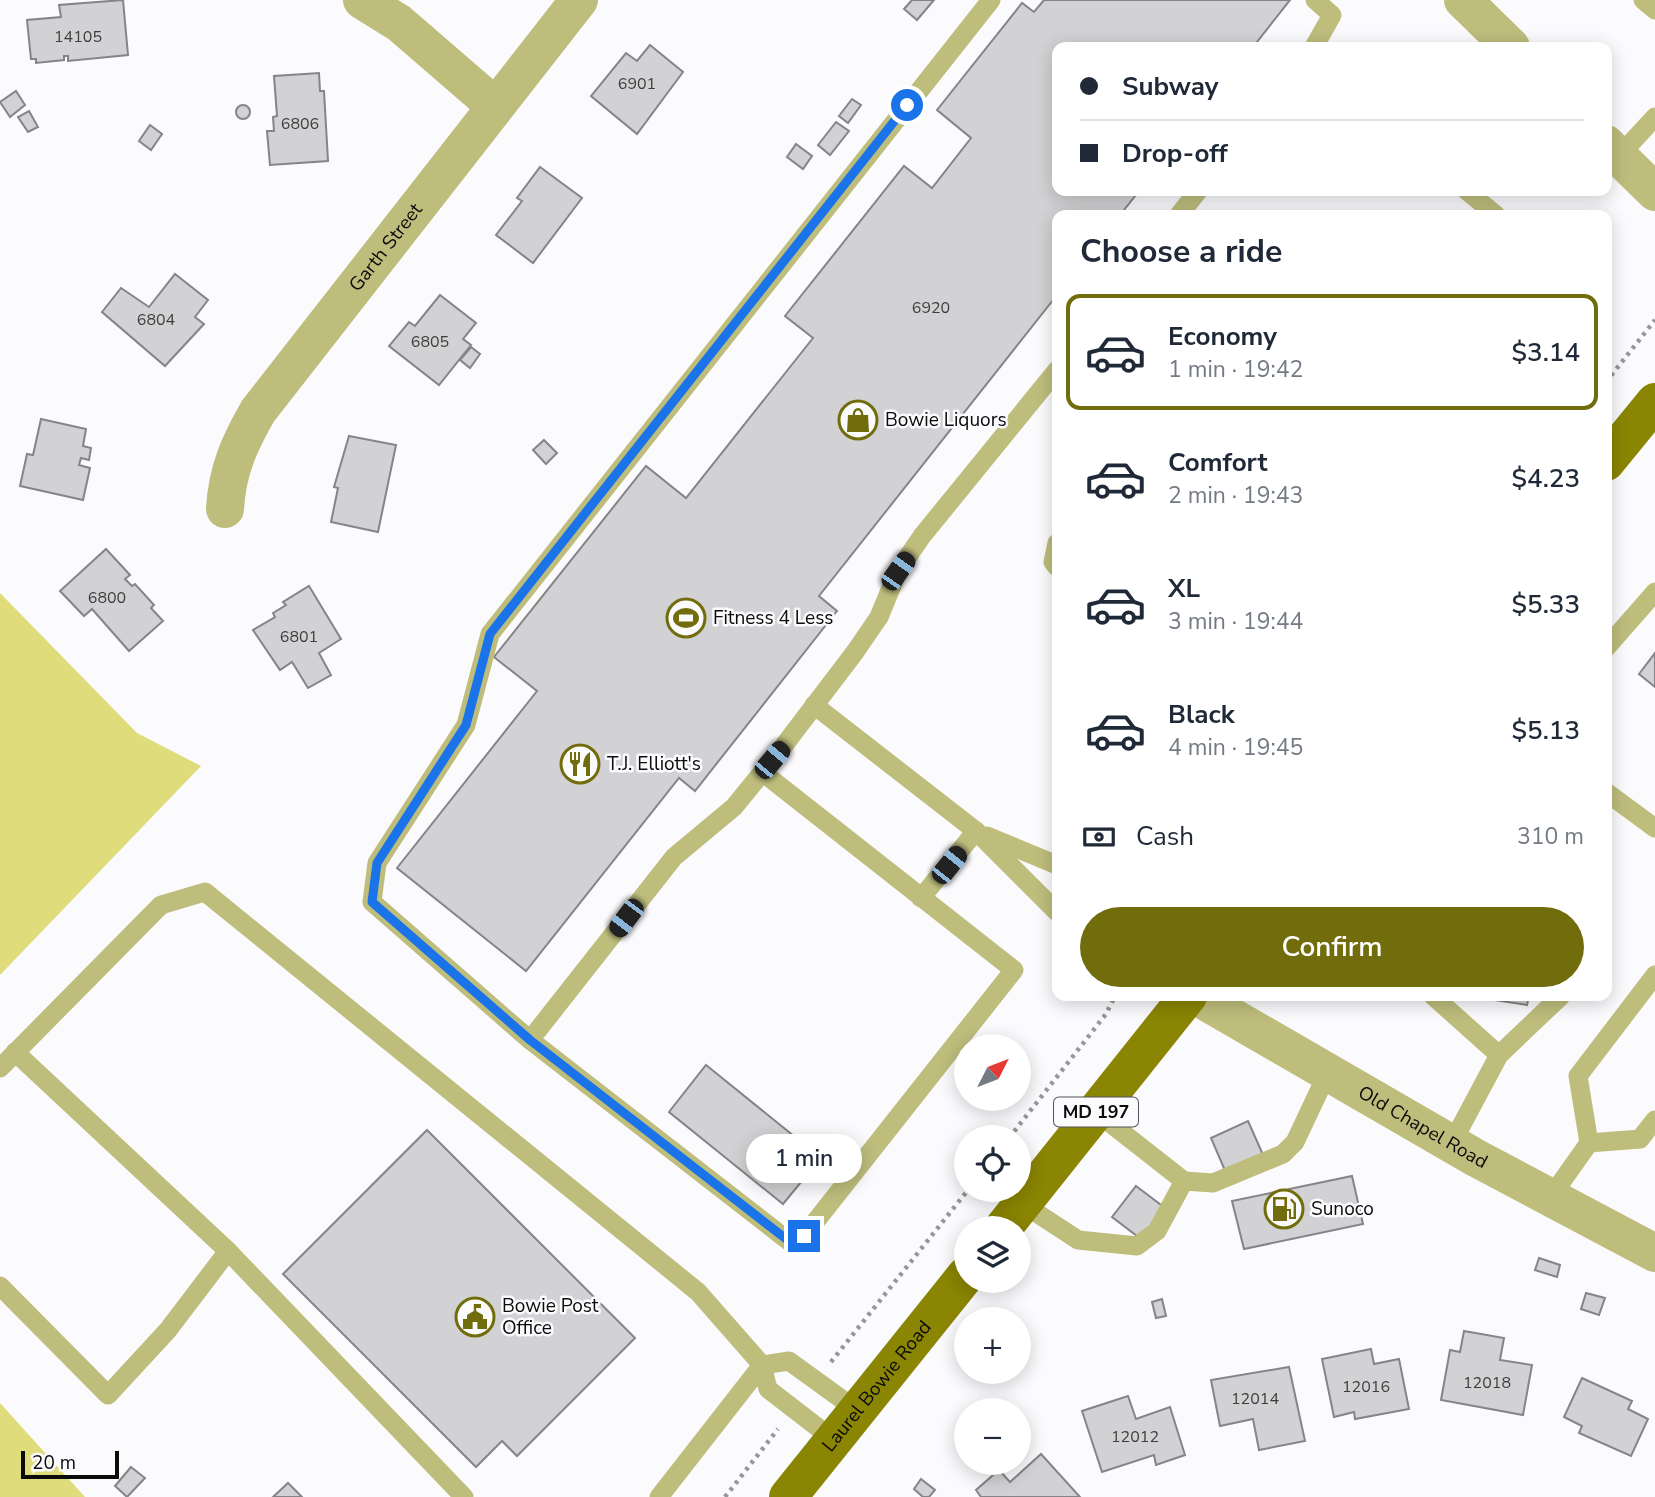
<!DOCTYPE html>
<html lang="en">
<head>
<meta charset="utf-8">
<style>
	body { margin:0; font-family:"Nunito Sans",sans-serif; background:#f6f6f7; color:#1f2937; height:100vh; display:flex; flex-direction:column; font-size:26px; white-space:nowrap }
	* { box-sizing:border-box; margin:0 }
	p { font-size:23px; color:#747a83 }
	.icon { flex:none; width:38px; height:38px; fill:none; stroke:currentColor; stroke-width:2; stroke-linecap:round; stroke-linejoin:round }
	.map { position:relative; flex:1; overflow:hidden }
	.side { position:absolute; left:1052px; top:210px; width:560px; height:791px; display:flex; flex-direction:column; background:#fff; border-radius:14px; box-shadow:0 4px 18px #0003 }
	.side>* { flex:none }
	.guide { position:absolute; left:1052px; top:42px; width:560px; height:154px; border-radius:14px; box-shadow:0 4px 18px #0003; display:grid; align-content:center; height:154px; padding:0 28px; background:#fff }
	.needle { width:46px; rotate:48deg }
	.buttons { position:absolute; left:954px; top:1034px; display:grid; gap:14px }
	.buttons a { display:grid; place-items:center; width:77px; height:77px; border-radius:50%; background:#fff; box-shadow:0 4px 18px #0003; font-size:35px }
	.scale { position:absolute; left:21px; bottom:18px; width:98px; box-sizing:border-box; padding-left:7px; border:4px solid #0b0b0c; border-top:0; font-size:19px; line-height:24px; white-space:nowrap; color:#0b0b0c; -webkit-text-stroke:5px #fbfafd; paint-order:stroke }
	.end { position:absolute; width:32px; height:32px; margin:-16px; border:9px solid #1a73e8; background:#fff; box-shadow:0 0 0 4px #fff }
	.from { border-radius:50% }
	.bubble { position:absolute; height:49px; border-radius:24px; background:#fff; box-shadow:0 4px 18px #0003; font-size:23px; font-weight:600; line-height:49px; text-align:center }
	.car { position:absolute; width:21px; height:42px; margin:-21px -10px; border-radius:9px; box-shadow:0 0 5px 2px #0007; background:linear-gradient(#222 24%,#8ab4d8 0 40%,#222 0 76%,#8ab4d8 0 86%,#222 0) }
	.guide b { display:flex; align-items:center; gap:24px; height:66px; font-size:26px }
	.guide b+b { border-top:2px solid #e0e1e3 }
	.guide i { width:18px; height:18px; background:#1f2937 }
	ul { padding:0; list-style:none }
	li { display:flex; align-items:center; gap:21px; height:116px; margin:0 14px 10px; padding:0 14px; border:4px solid transparent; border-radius:14px }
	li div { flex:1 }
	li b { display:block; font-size:26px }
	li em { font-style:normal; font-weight:600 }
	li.active { border-color:#716d0d }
	li>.icon { width:63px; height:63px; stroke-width:1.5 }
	h2 { padding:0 28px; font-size:32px; line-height:84px }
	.pay { display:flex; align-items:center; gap:18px; height:77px; padding:0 28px; font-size:26px }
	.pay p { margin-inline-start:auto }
	.primary-button { display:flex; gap:14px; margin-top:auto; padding:14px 28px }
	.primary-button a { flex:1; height:80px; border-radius:42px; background:#716d0d; color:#fff; font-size:28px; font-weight:600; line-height:80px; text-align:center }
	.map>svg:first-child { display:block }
	.green { fill:#dfdc7b }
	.building { fill:#d2d2d4; stroke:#858487; stroke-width:2 }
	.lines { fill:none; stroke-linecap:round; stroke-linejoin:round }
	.path { stroke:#979799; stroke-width:4.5; stroke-dasharray:3.5 5; stroke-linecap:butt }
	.service { stroke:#bebd7c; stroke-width:19 }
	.minor { stroke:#bebd7c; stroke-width:38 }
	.tertiary { stroke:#bebd7c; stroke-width:38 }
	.primary { stroke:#8a8503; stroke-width:38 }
	.route { stroke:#1a73e8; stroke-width:9 }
	.labels { text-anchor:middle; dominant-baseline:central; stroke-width:5; stroke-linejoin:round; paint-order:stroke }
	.number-label { font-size:16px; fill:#3d3d3e }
	.shield { fill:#fbfafd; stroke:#535354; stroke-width:2 }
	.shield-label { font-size:18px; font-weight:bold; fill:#0b0b0c }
	.street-label { font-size:19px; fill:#0b0b0c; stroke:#fbfafd }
	.poi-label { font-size:19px; fill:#0b0b0c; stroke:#fbfafd; text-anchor:start }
</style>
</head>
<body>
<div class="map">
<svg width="1655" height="1497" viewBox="0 0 1655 1497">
	<rect width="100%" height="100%" fill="#fbfafd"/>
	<g class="green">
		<polygon points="0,593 137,733 201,766 0,975"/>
		<polygon points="0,1403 85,1497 0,1497"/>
	</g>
	<g class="building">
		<polygon points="123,0 128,55 68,61 68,56 64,56 64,60 36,63 36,59 31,59 27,20 61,17 59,5"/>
		<polygon points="912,0 934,0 917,20 904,9"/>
		<polygon points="1044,0 1290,0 1253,47 1057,47 1057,191 1139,191 1120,215 1057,215 1057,295 819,596 837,611 695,791 679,778 526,971 397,868 537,691 494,657 646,466 686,498 813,338 785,316 904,166 932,188 971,138 937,110 1022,3 1034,12"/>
		<polygon points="650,45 683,72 637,134 591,96 626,53 637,61"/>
		<polygon points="319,73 320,91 324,91 328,161 270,165 267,131 274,131 273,117 277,116 274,76"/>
		<polygon points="16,91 25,105 10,117 0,102"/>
		<polygon points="852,99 861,105 848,123 839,116"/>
		<circle cx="243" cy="112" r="7"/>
		<polygon points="29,111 38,127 28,132 18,117"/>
		<polygon points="836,122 849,131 830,155 818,145"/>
		<polygon points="150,125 162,134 151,150 139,141"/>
		<polygon points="796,144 812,156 803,169 787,157"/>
		<polygon points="540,167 582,198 533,263 496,235 522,201 517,198"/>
		<polygon points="175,274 208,300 195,317 204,324 165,366 102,312 121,288 149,307"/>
		<polygon points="440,295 476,323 463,339 471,345 439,385 389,346 409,322 415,326"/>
		<polygon points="471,347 480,354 470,368 460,360"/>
		<polygon points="41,419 86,429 83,446 91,448 89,460 81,458 79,465 90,468 83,500 20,486 27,454 33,455"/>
		<polygon points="349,436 396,445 378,532 331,522 338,488 334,487"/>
		<polygon points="544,440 557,453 546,464 533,450"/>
		<polygon points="106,549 130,575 125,579 132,586 135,584 154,605 151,608 163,621 129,651 92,609 84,616 60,591"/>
		<polygon points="309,586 341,639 319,653 331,675 308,688 292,662 280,670 253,630 275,617 273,613 286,605 283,602"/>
		<polygon points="1655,653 1655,687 1639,674"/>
		<polygon points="1468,996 1529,996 1527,1005"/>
		<polygon points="706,1065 821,1158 783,1204 669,1112"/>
		<polygon points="1248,1121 1264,1157 1226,1173 1211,1138"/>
		<polygon points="427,1130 635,1338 517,1456 502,1441 476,1467 283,1274"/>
		<polygon points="1352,1176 1363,1224 1244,1249 1232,1201"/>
		<polygon points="1136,1186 1165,1208 1141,1239 1112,1217"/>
		<polygon points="1539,1258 1560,1265 1557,1277 1535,1270"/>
		<polygon points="1586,1293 1605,1298 1599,1315 1581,1309"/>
		<polygon points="1162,1299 1166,1316 1156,1318 1152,1302"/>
		<polygon points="1464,1331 1504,1338 1500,1360 1532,1365 1523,1415 1441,1400 1450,1350 1460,1352"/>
		<polygon points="1371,1349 1374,1364 1399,1359 1409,1409 1355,1419 1354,1412 1334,1417 1322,1359"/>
		<polygon points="1289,1367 1305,1441 1259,1450 1253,1419 1220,1426 1211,1380"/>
		<polygon points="1582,1378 1632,1401 1628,1409 1648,1419 1631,1456 1579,1433 1582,1426 1564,1417"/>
		<polygon points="1128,1396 1136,1419 1170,1407 1185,1455 1156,1465 1154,1455 1102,1472 1082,1411"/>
		<polygon points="1041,1454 1080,1497 981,1497 976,1490 999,1470 1010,1482"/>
		<polygon points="131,1467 145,1478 127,1497 115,1486"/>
		<polygon points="921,1479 935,1490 929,1497 923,1497 914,1489"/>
		<polygon points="288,1483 302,1497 273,1497"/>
	</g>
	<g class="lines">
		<g class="path">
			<polyline points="1606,382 1655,320"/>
			<polyline points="1009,1138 1106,1014 1115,996"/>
			<polyline points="831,1362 968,1190"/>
			<polyline points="725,1497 778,1429"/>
		</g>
		<g class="service">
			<polyline points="1643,0 1655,10"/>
			<polyline points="1314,47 1332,15 1315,0"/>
			<polyline points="1619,156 1655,117"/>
			<polyline points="1467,191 1496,215"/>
			<polyline points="1179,215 1198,191"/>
			<polyline points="1057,543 1053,562 1057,567"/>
			<polyline points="1606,648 1655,592"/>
			<polyline points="814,705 976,831 1057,912"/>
			<polyline points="762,772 1014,970 804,1236 790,1242 530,1040 372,902 377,863 466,725 490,634 991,0"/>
			<polyline points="1606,792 1655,828"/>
			<polyline points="987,836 1057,865"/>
			<polyline points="921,898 976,831"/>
			<polyline points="1433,996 1499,1055"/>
			<polyline points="530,1040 674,857 734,807 782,748 855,652 879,617 898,571 922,536 1057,370"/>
			<polyline points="15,1052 228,1251 464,1497"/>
			<polyline points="0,1068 161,905 205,892 698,1292 762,1365 768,1389 834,1440"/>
			<polyline points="1096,1112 1184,1181 1213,1183 1283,1154 1295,1142 1328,1072"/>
			<polyline points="1452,1143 1499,1055 1561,996"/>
			<polyline points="1589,1143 1640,1139 1655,1120"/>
			<polyline points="1550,1198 1589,1143 1578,1076 1655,975"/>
			<polyline points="1023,1204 1078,1240 1137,1246 1157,1231 1184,1181"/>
			<polyline points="0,1286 108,1395 168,1330 228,1251"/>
			<polyline points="659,1497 762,1365 789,1361 858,1411"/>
		</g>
		<g class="minor">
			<polyline points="362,0 399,23 495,106"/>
			<path id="s1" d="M225 509C227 471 239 444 258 411L579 0"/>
		</g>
		<g class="tertiary">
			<polyline points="1463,0 1511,47"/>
			<polyline points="1606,144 1655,192"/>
			<path id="s2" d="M1196 996 1476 1158 1655 1253"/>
		</g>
		<g class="primary">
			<polyline points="1606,462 1655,402"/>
			<polyline points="1003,1228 1188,996"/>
			<path id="s3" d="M788 1497 966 1275"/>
		</g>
	</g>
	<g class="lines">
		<polyline class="route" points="804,1236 790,1242 530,1040 372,902 377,863 466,725 490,634 907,105"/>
	</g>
	<defs>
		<symbol id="shop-ring" viewBox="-11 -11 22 22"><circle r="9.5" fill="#fbfafd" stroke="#716d0d" stroke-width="1.5"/><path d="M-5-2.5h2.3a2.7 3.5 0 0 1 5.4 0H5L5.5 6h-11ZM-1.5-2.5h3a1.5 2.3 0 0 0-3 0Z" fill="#716d0d"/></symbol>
		<symbol id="stadium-ring" viewBox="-11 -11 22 22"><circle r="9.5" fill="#fbfafd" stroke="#716d0d" stroke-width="1.5"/><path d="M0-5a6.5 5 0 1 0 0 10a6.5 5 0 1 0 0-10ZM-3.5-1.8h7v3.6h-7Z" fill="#716d0d"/></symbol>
		<symbol id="restaurant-ring" viewBox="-11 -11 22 22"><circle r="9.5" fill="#fbfafd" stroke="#716d0d" stroke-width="1.5"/><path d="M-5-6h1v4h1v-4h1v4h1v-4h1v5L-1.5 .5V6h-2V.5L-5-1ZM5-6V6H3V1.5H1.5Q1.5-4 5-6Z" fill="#716d0d"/></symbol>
		<symbol id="fuel-ring" viewBox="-11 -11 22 22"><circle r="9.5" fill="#fbfafd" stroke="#716d0d" stroke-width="1.5"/><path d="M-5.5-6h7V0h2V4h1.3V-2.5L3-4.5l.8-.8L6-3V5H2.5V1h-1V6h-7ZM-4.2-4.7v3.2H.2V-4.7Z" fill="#716d0d"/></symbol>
		<symbol id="civic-ring" viewBox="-11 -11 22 22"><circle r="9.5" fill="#fbfafd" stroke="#716d0d" stroke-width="1.5"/><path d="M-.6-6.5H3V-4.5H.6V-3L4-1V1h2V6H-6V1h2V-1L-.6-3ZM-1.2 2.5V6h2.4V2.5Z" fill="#716d0d"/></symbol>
	</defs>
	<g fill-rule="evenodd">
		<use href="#shop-ring" x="836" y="398" width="44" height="44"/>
		<use href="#stadium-ring" x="664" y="596" width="44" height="44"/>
		<use href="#restaurant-ring" x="558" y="742" width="44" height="44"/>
		<use href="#fuel-ring" x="1262" y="1187" width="44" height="44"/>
		<use href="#civic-ring" x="453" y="1295" width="44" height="44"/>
	</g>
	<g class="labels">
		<g class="number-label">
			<text x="78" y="37">14105</text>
			<text x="637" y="84">6901</text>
			<text x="300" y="124">6806</text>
			<text x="931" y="308">6920</text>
			<text x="156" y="320">6804</text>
			<text x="430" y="342">6805</text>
			<text x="107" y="598">6800</text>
			<text x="299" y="637">6801</text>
			<text x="1487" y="1383">12018</text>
			<text x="1366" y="1387">12016</text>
			<text x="1255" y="1399">12014</text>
			<text x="1135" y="1437">12012</text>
		</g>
		<rect class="shield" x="1054" y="1097.5" width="84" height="29" rx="5"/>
		<g class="shield-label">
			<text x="1096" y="1112">MD 197</text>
		</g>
		<g class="street-label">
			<text stroke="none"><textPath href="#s1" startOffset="312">Garth Street</textPath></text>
			<text stroke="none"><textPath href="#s2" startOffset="262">Old Chapel Road</textPath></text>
			<text stroke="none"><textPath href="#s3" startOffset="142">Laurel Bowie Road</textPath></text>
		</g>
		<g class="poi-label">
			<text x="885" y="420">Bowie Liquors</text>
			<text x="713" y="618">Fitness 4 Less</text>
			<text x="607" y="764">T.J. Elliott's</text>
			<text x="1311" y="1209">Sunoco</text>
			<text x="502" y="1306">Bowie Post<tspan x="502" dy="22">Office</tspan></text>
		</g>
	</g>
</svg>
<div class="buttons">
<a><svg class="needle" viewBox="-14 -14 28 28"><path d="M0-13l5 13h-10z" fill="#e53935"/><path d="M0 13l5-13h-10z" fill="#747a83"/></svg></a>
<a><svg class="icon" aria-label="locate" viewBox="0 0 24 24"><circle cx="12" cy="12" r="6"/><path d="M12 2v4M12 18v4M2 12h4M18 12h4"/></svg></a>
<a><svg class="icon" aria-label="layers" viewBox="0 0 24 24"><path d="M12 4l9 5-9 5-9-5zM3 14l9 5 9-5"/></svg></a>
<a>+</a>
<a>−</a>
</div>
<div class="scale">20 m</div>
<i class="end from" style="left:907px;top:105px"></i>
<i class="end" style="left:804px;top:1236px"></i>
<div class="bubble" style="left:746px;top:1134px;width:116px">1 min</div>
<i class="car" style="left:898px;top:571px;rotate:35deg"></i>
<i class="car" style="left:772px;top:760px;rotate:40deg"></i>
<i class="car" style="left:949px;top:865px;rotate:39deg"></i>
<i class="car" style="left:626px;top:918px;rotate:217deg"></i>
<div class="guide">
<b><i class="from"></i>Subway</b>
<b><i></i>Drop-off</b>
</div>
<section class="side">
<h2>Choose a ride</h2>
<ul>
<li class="active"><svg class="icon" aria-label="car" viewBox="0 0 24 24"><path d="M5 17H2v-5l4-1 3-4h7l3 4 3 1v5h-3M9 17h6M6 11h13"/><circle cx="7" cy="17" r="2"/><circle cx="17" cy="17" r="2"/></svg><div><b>Economy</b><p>1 min · 19:42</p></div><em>$3.14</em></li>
<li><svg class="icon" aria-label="car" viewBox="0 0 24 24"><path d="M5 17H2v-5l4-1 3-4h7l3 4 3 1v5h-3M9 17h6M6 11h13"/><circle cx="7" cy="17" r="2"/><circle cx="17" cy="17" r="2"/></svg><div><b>Comfort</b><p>2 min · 19:43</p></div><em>$4.23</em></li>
<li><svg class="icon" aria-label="car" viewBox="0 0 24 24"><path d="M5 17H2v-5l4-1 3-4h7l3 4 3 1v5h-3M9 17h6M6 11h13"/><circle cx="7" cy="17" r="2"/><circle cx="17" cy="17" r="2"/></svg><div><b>XL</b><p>3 min · 19:44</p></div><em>$5.33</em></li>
<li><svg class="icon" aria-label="car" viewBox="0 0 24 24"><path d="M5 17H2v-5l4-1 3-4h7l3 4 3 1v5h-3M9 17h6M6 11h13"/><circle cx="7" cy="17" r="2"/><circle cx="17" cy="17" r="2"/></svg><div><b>Black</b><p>4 min · 19:45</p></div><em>$5.13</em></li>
</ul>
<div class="pay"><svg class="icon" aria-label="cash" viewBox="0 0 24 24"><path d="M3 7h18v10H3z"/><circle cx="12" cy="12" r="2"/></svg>Cash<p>310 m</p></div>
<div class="primary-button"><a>Confirm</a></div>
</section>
</div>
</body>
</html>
